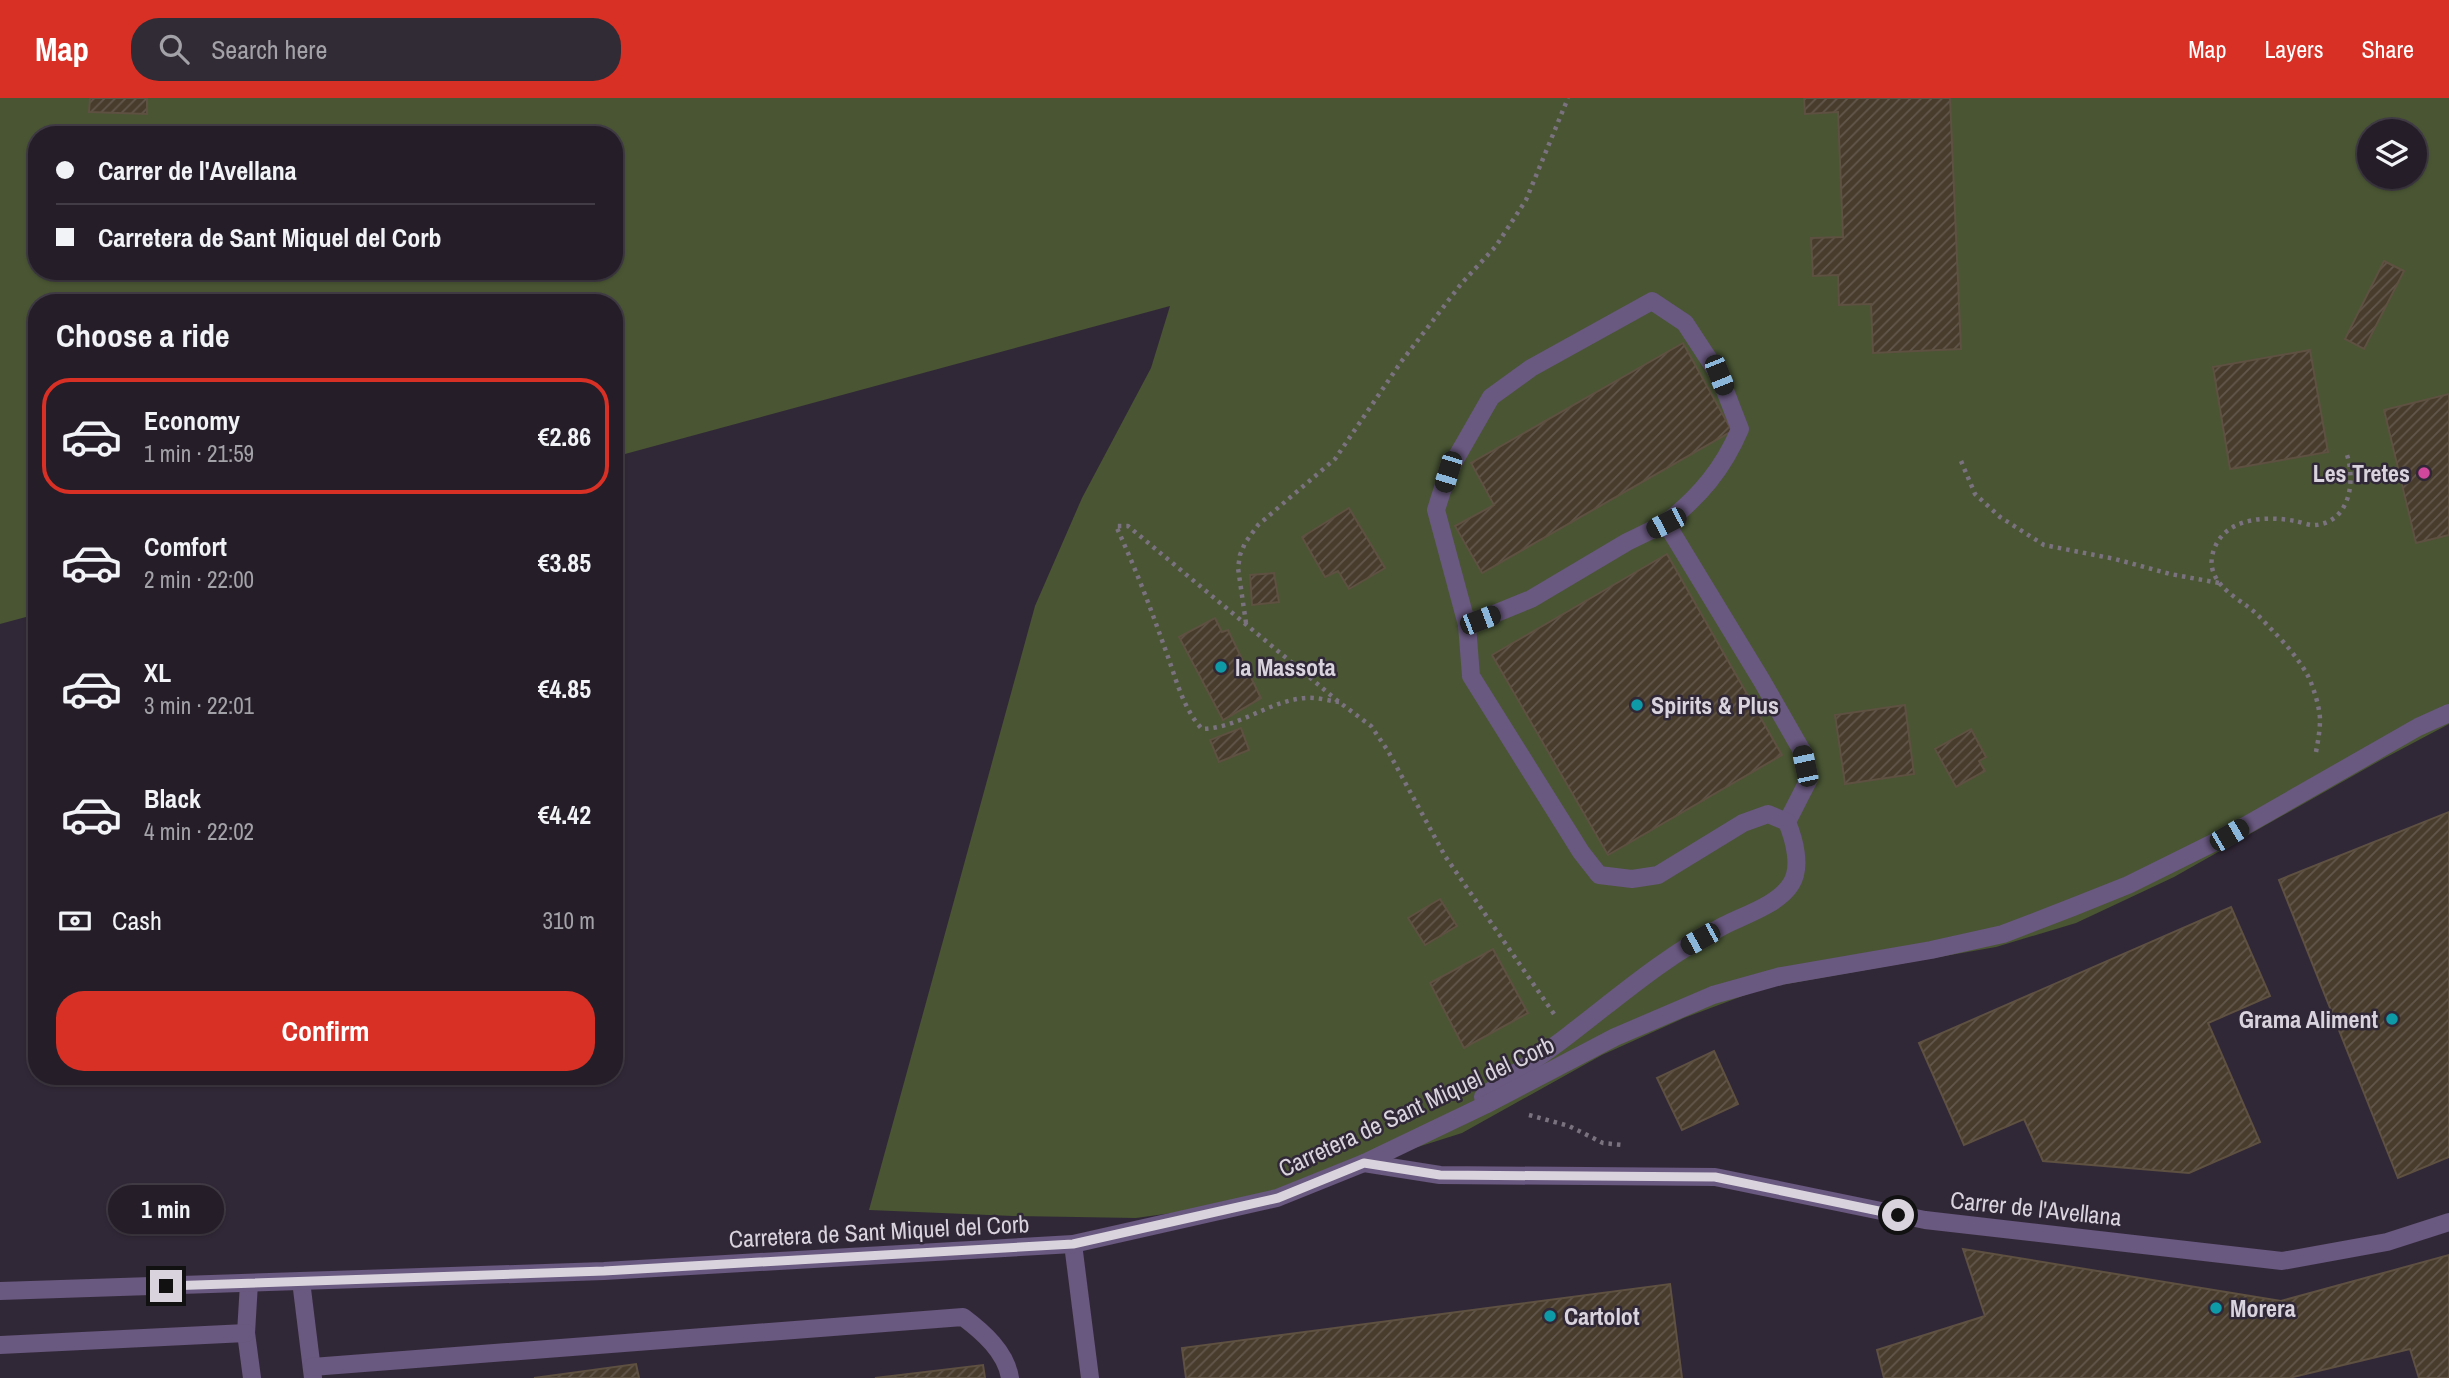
<!DOCTYPE html>
<html lang="en">
<head>
<meta charset="utf-8">
<style>
	body { margin:0; font-family:"Archivo Narrow",sans-serif; background:#312b35; color:#f1f3f6; height:100vh; display:flex; flex-direction:column; font-size:26px; white-space:nowrap }
	* { box-sizing:border-box; margin:0 }
	p { font-size:23px; color:#a3a2a8 }
	.icon { flex:none; width:38px; height:38px; fill:none; stroke:currentColor; stroke-width:2; stroke-linecap:round; stroke-linejoin:round }
	.map { position:relative; flex:1; overflow:hidden }
	.drawer { position:absolute; left:28px; top:196px; width:595px; height:791px; display:flex; flex-direction:column; background:#251e29; border-radius:28px; box-shadow:0 2px 5px #0004,0 0 0 2px #423c46 }
	.drawer>* { flex:none }
	.guide { position:absolute; left:28px; top:28px; width:595px; height:154px; border-radius:28px; box-shadow:0 2px 5px #0004,0 0 0 2px #423c46; display:grid; align-content:center; height:154px; padding:0 28px; background:#251e29 }
	.buttons { position:absolute; left:2357px; top:21px; display:grid; gap:14px }
	.buttons a { display:grid; place-items:center; width:70px; height:70px; border-radius:50%; background:#251e29; box-shadow:0 2px 5px #0004,0 0 0 2px #423c46; font-size:35px }
	.end { position:absolute; width:32px; height:32px; margin:-16px; border:9px solid #d9d3dd; background:#111; box-shadow:0 0 0 4px #111 }
	.from { border-radius:50% }
	.bubble { position:absolute; height:49px; border-radius:24px; background:#251e29; box-shadow:0 2px 5px #0004,0 0 0 2px #423c46; font-size:23px; font-weight:800; line-height:49px; text-align:center }
	.car { position:absolute; width:21px; height:42px; margin:-21px -10px; border-radius:9px; box-shadow:0 0 5px 2px #0007; background:linear-gradient(#222 24%,#8ab4d8 0 40%,#222 0 76%,#8ab4d8 0 86%,#222 0) }
	.guide b { display:flex; align-items:center; gap:24px; height:66px; font-size:26px }
	.guide b+b { border-top:2px solid #423c46 }
	.guide i { width:18px; height:18px; background:#f1f3f6 }
	ul { padding:0; list-style:none }
	li { display:flex; align-items:center; gap:21px; height:116px; margin:0 14px 10px; padding:0 14px; border:4px solid transparent; border-radius:28px }
	li div { flex:1 }
	li b { display:block; font-size:26px }
	li em { font-style:normal; font-weight:800 }
	li.current { border-color:#d93025 }
	li>.icon { width:63px; height:63px; stroke-width:1.5 }
	h2 { padding:0 28px; font-size:32px; line-height:84px }
	.pay { display:flex; align-items:center; gap:18px; height:77px; padding:0 28px; font-size:26px }
	.pay p { margin-inline-start:auto }
	.primary-button { display:flex; gap:14px; margin-top:auto; padding:14px 28px }
	.primary-button a { flex:1; height:80px; border-radius:28px; background:#d93025; color:#fff; font-size:28px; font-weight:800; line-height:80px; text-align:center }
	header { display:flex; align-items:center; gap:42px; box-sizing:border-box; height:98px; padding:0 35px; background:#d93025; color:#fff }
	header strong { font-size:33px }
	nav { display:flex; gap:38px; margin-inline-start:auto; font-size:24px }
	.search { width:490px; height:63px; background:#312b35; display:flex; align-items:center; gap:18px; box-sizing:border-box; padding:0 24px; border-radius:28px; color:#a3a2a8; font-size:26px }
	.map>svg:first-child { display:block }
	.park { fill:#495533; fill-rule:evenodd }
	.building { fill:url(#building-hatch); stroke:#5e5142; stroke-width:2 }
	.lines { fill:none; stroke-linecap:round; stroke-linejoin:round }
	.path { stroke:#7a727f; stroke-width:4.5; stroke-dasharray:3.5 5; stroke-linecap:butt }
	.minor { stroke:#69587f; stroke-width:18 }
	.route { stroke:#d9d3dd; stroke-width:9 }
	.hotel-dot { fill:#d1479c; stroke:#312837; stroke-width:2.5 }
	.culture-dot { fill:#0f9aa8; stroke:#312837; stroke-width:2.5 }
	.labels { text-anchor:middle; dominant-baseline:central; stroke-width:5; stroke-linejoin:round; paint-order:stroke }
	.poi-label { font-size:24px; font-weight:bold; fill:#d9d3dd; stroke:#312837; text-anchor:start }
	.street-label { font-size:24px; fill:#d9d3dd; stroke:#312837 }
</style>
</head>
<body>
<header>
<strong>Map</strong>
<div class="search"><svg class="icon" aria-label="search" viewBox="0 0 24 24"><circle cx="10" cy="10" r="6"/><path d="M15 15l6 6"/></svg>Search here</div>
<nav><a>Map</a><a>Layers</a><a>Share</a></nav>
</header>
<div class="map">
<svg width="2449" height="1280" viewBox="0 0 2449 1280">
	<defs>
		<pattern id="building-hatch" width="6" height="6" patternUnits="userSpaceOnUse" patternTransform="scale(1.75)"><rect width="6" height="6" fill="#483c2d"/><path d="M-1 1l2-2M0 6l6-6M5 7l2-2" fill="none" stroke="#62574b"/></pattern>
	</defs>
	<rect width="100%" height="100%" fill="#312837"/>
	<path class="park" d="M0 0H2449V626L2381 662 2174 779 2076 825 1996 849 1764 890 1684 920 1602 957 1462 1035 1380 1061 1279 1100 1136 1120 1013 1118 869 1112 1035 508 1082 400 1151 270 1170 208 614 359V205H37V516L0 526ZM2370 33H2415V79H2370ZM37 37H614V173H37Z"/>
	<g class="building">
		<polygon points="90,0 147,0 147,16 89,14"/>
		<polygon points="1804,0 1950,0 1961,251 1873,255 1871,206 1839,207 1838,177 1813,178 1811,140 1843,139 1838,14 1805,16"/>
		<polygon points="2384,163 2404,173 2364,251 2345,241"/>
		<polygon points="1683,245 1732,333 1482,475 1455,428 1494,407 1471,365"/>
		<polygon points="2310,252 2328,354 2230,371 2213,269"/>
		<polygon points="2449,296 2449,437 2416,445 2384,312"/>
		<polygon points="1349,410 1385,470 1349,491 1338,473 1325,479 1302,439"/>
		<polygon points="1667,456 1782,657 1608,757 1492,557"/>
		<polygon points="1274,475 1279,504 1252,507 1250,477"/>
		<polygon points="1215,520 1222,534 1228,532 1261,600 1223,622 1179,539"/>
		<polygon points="1905,607 1914,676 1845,686 1835,617"/>
		<polygon points="1241,630 1249,652 1219,664 1210,642"/>
		<polygon points="1971,631 1986,659 1979,663 1985,673 1956,689 1935,651"/>
		<polygon points="2449,714 2449,1059 2398,1080 2279,782"/>
		<polygon points="1440,801 1457,828 1425,847 1408,820"/>
		<polygon points="2231,809 2270,898 2208,925 2260,1044 2189,1075 2043,1063 2024,1021 1964,1047 1919,945"/>
		<polygon points="1493,851 1528,915 1464,950 1430,885"/>
		<polygon points="1714,953 1738,1006 1682,1032 1657,980"/>
		<polygon points="1963,1151 2281,1203 2449,1157 2449,1280 2419,1280 2410,1251 2289,1280 1884,1280 1877,1252 1985,1218"/>
		<polygon points="1670,1186 1682,1280 1186,1280 1182,1250"/>
		<polygon points="636,1266 639,1280 534,1280"/>
		<polygon points="983,1267 985,1280 875,1280"/>
	</g>
	<g class="lines">
		<g class="path">
			<polyline points="1961,363 1975,396 2000,419 2044,447 2115,461 2170,476 2219,485"/>
			<polyline points="1246,525 1238,470 1240,457 1245,445 1258,427 1335,361 1401,264 1461,186 1496,148 1526,102 1568,0"/>
			<path d="M1339 604C1329 603 1317 599 1306 600 1270 602 1239 630 1202 631 1181 608 1175 576 1164 548 1150 508 1134 467 1116 428H1128L1339 604 1371 628 1388 653 1445 758 1554 916"/>
			<path d="M2316 654C2318 643 2320 632 2320 622 2320 610 2313 587 2307 576 2299 562 2285 545 2274 534 2265 525 2257 515 2247 508 2231 497 2208 482 2212 459 2219 420 2264 417 2295 423 2301 424 2310 428 2316 427 2351 423 2356 381 2346 354"/>
			<polyline points="1529,1017 1569,1028 1603,1045 1623,1047"/>
		</g>
		<g class="minor">
			<polyline points="1467,527 1531,501 1627,444 1666,425 1762,583 1802,653 1808,683 1787,724"/>
			<path d="M1483 999C1511 977 1542 958 1570 936 1622 896 1664 859 1723 828 1744 817 1778 807 1791 786 1802 769 1794 741 1787 724L1768 716 1743 725 1658 777 1632 781 1599 777 1581 754 1471 578 1467 527 1436 412 1448 374 1491 299 1531 270 1652 203 1685 225 1719 277 1740 331C1723 371 1700 398 1666 425"/>
			<polyline points="1364,1065 1440,1077 1715,1079 1925,1122 2282,1163 2387,1144 2449,1124"/>
			<polyline points="1073,1146 1090,1280"/>
			<polyline points="301,1183 313,1280"/>
			<polyline points="249,1185 246,1235 252,1280"/>
			<polyline points="0,1193 604,1173 1073,1146 1277,1100 1364,1065 1485,1007 1615,939 1713,897 1781,878 1931,852 2003,836 2073,809 2128,787 2229,737 2418,629 2449,615"/>
			<polyline points="0,1247 246,1235"/>
			<path d="M312 1269 963 1219C983 1234 1006 1254 1010 1280"/>
		</g>
	</g>
	<g class="lines">
		<polyline class="route" points="166,1188 604,1173 1073,1146 1278,1100 1364,1065 1440,1077 1715,1079 1898,1117"/>
	</g>
	<circle class="hotel-dot" cx="2424" cy="375" r="7"/>
	<g class="culture-dot">
		<circle cx="1221" cy="569" r="7"/>
		<circle cx="1637" cy="607" r="7"/>
		<circle cx="2392" cy="921" r="7"/>
		<circle cx="2216" cy="1210" r="7"/>
		<circle cx="1550" cy="1218" r="7"/>
	</g>
	<g class="labels">
		<g class="poi-label">
			<text x="2410" y="375" text-anchor="end">Les Tretes</text>
			<text x="1235" y="569">la Massota</text>
			<text x="1651" y="607">Spirits &amp; Plus</text>
			<text x="2378" y="921" text-anchor="end">Grama Aliment</text>
			<text x="2230" y="1210">Morera</text>
			<text x="1564" y="1218">Cartolot</text>
		</g>
		<g class="street-label">
			<text transform="translate(1416 1008) rotate(-25)">Carretera de Sant Miquel del Corb</text>
			<text transform="translate(2036 1110) rotate(6)">Carrer de l'Avellana</text>
			<text transform="translate(879 1133) rotate(-3)">Carretera de Sant Miquel del Corb</text>
		</g>
	</g>
</svg>
<div class="buttons">
<a><svg class="icon" aria-label="layers" viewBox="0 0 24 24"><path d="M12 4l9 5-9 5-9-5zM3 14l9 5 9-5"/></svg></a>
</div>
<i class="end from" style="left:1898px;top:1117px"></i>
<i class="end" style="left:166px;top:1188px"></i>
<div class="bubble" style="left:108px;top:1087px;width:116px">1 min</div>
<i class="car" style="left:1719px;top:277px;rotate:158deg"></i>
<i class="car" style="left:1448px;top:374px;rotate:197deg"></i>
<i class="car" style="left:1666px;top:425px;rotate:243deg"></i>
<i class="car" style="left:1480px;top:522px;rotate:69deg"></i>
<i class="car" style="left:1805px;top:668px;rotate:348deg"></i>
<i class="car" style="left:2229px;top:737px;rotate:60deg"></i>
<i class="car" style="left:1700px;top:841px;rotate:241deg"></i>
<div class="guide">
<b><i class="from"></i>Carrer de l'Avellana</b>
<b><i></i>Carretera de Sant Miquel del Corb</b>
</div>
<section class="drawer">
<h2>Choose a ride</h2>
<ul>
<li class="current"><svg class="icon" aria-label="car" viewBox="0 0 24 24"><path d="M5 17H2v-5l4-1 3-4h7l3 4 3 1v5h-3M9 17h6M6 11h13"/><circle cx="7" cy="17" r="2"/><circle cx="17" cy="17" r="2"/></svg><div><b>Economy</b><p>1 min · 21:59</p></div><em>€2.86</em></li>
<li><svg class="icon" aria-label="car" viewBox="0 0 24 24"><path d="M5 17H2v-5l4-1 3-4h7l3 4 3 1v5h-3M9 17h6M6 11h13"/><circle cx="7" cy="17" r="2"/><circle cx="17" cy="17" r="2"/></svg><div><b>Comfort</b><p>2 min · 22:00</p></div><em>€3.85</em></li>
<li><svg class="icon" aria-label="car" viewBox="0 0 24 24"><path d="M5 17H2v-5l4-1 3-4h7l3 4 3 1v5h-3M9 17h6M6 11h13"/><circle cx="7" cy="17" r="2"/><circle cx="17" cy="17" r="2"/></svg><div><b>XL</b><p>3 min · 22:01</p></div><em>€4.85</em></li>
<li><svg class="icon" aria-label="car" viewBox="0 0 24 24"><path d="M5 17H2v-5l4-1 3-4h7l3 4 3 1v5h-3M9 17h6M6 11h13"/><circle cx="7" cy="17" r="2"/><circle cx="17" cy="17" r="2"/></svg><div><b>Black</b><p>4 min · 22:02</p></div><em>€4.42</em></li>
</ul>
<div class="pay"><svg class="icon" aria-label="cash" viewBox="0 0 24 24"><path d="M3 7h18v10H3z"/><circle cx="12" cy="12" r="2"/></svg>Cash<p>310 m</p></div>
<div class="primary-button"><a>Confirm</a></div>
</section>
</div>
</body>
</html>
